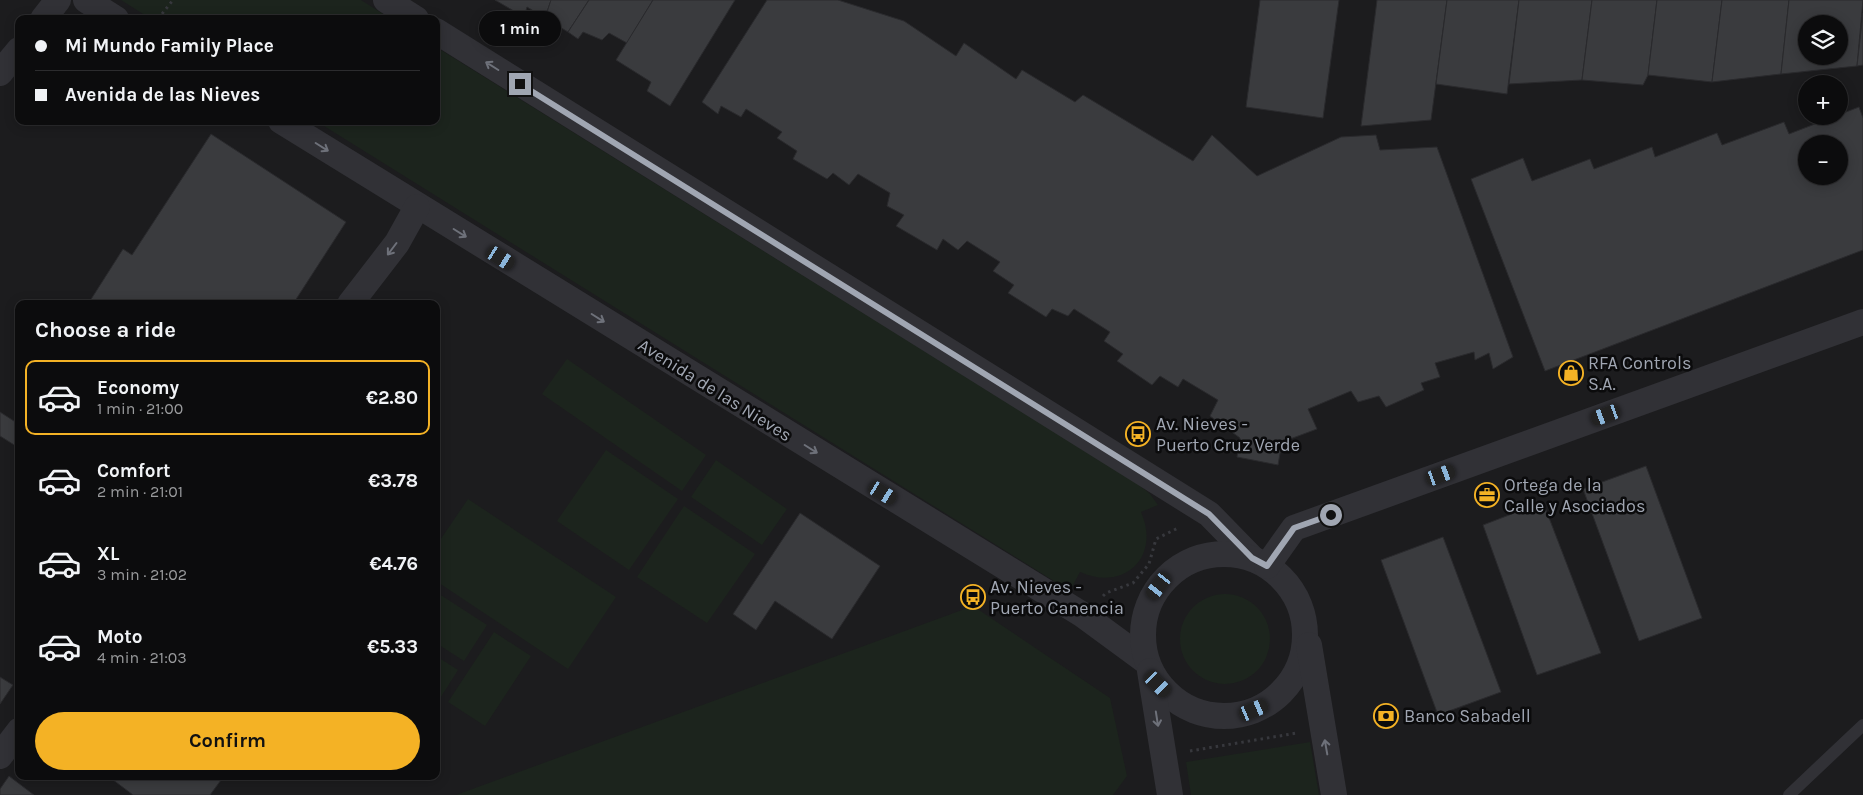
<!DOCTYPE html>
<html lang="en">
<head>
<meta charset="utf-8">
<style>
	body { margin:0; font-family:Karla,sans-serif; background:#1a1a1b; color:#f1f3f6; height:100vh; display:flex; flex-direction:column; font-size:19px; white-space:nowrap }
	* { box-sizing:border-box; margin:0 }
	p { font-size:16px; color:#9a9b9d }
	.icon { flex:none; width:28px; height:28px; fill:none; stroke:currentColor; stroke-width:2; stroke-linecap:round; stroke-linejoin:round }
	.map { position:relative; flex:1; overflow:hidden }
	.side { position:absolute; left:15px; top:300px; width:425px; height:480px; display:flex; flex-direction:column; background:#0c0c0d; border-radius:10px; box-shadow:0 2px 12px #0003,0 0 0 1px #2c2c2e }
	.side>* { flex:none }
	.guide { position:absolute; left:15px; top:15px; width:425px; height:110px; border-radius:10px; box-shadow:0 2px 12px #0003,0 0 0 1px #2c2c2e; display:grid; align-content:center; height:110px; padding:0 20px; background:#0c0c0d }
	.buttons { position:absolute; left:1798px; top:15px; display:grid; gap:10px }
	.buttons a { display:grid; place-items:center; width:50px; height:50px; border-radius:50%; background:#0c0c0d; box-shadow:0 2px 12px #0003,0 0 0 1px #2c2c2e; font-size:25px }
	.end { position:absolute; width:22px; height:22px; margin:-11px; border:6px solid #a0a6b2; background:#111; box-shadow:0 0 0 2px #111 }
	.from { border-radius:50% }
	.bubble { position:absolute; height:35px; border-radius:18px; background:#0c0c0d; box-shadow:0 2px 12px #0003,0 0 0 1px #2c2c2e; font-size:16px; font-weight:700; line-height:35px; text-align:center }
	.car { position:absolute; width:15px; height:30px; margin:-15px -8px; border-radius:6px; box-shadow:0 0 4px 1px #0007; background:linear-gradient(#222 24%,#8ab4d8 0 40%,#222 0 76%,#8ab4d8 0 86%,#222 0) }
	.guide b { display:flex; align-items:center; gap:18px; height:48px; font-size:19px }
	.guide b+b { border-top:1px solid #2c2c2e }
	.guide i { width:12px; height:12px; background:#f1f3f6 }
	ul { padding:0; list-style:none }
	li { display:flex; align-items:center; gap:15px; height:75px; margin:0 10px 8px; padding:0 10px; border:2px solid transparent; border-radius:10px }
	li div { flex:1 }
	li b { display:block; font-size:19px }
	li em { font-style:normal; font-weight:700 }
	li.selected { border-color:#f4b225 }
	li>.icon { width:45px; height:45px; stroke-width:1.5 }
	h2 { padding:0 20px; font-size:22px; line-height:60px }
	.cta { display:flex; gap:10px; margin-top:auto; padding:10px 20px }
	.cta a { flex:1; height:58px; border-radius:30px; background:#f4b225; color:#111; font-size:20px; font-weight:700; line-height:58px; text-align:center }
	.map>svg:first-child { display:block }
	.built { fill:#1c1c1e; fill-rule:evenodd }
	.green { fill:#1c241d }
	.building { fill:#3a3b3e; stroke:#2a2a2d; fill-rule:evenodd }
	.lines { fill:none; stroke-linecap:round; stroke-linejoin:round }
	.path { stroke:#37383d; stroke-width:3; stroke-dasharray:2.5 4; stroke-linecap:butt }
	.service { stroke:#313136; stroke-width:12 }
	.minor { stroke:#313136; stroke-width:26 }
	.oneway { stroke:#6e717a }
	.route { stroke:#a0a6b2; stroke-width:6 }
	.labels { text-anchor:middle; dominant-baseline:central; stroke-width:5; stroke-linejoin:round; paint-order:stroke }
	.poi-label { font-size:18px; fill:#a0a6b2; stroke:#0b0b0c; text-anchor:start }
	.street-label { font-size:18px; fill:#a0a6b2; stroke:#0b0b0c }
</style>
</head>
<body>
<div class="map">
<svg width="1863" height="795" viewBox="0 0 1863 795">
	<rect width="100%" height="100%" fill="#101011"/>
	<path class="built" d="M0 0H1863V795H0ZM19 19H436V121H19ZM1806 24H1839V56H1806ZM1806 84H1839V116H1806ZM1806 144H1839V176H1806ZM19 304H436V776H19Z"/>
	<g class="green">
		<polygon points="121,0 361,0 391,19 151,19"/>
		<path d="M436 47 1138 484 1150 494 1158 505 1141 512C1161 557 1124 592 1080 572L1070 591 316 121H436Z"/>
		<polygon points="567,359 706,455 682,491 542,394"/>
		<polygon points="606,450 678,499 629,570 557,521"/>
		<polygon points="716,460 787,509 762,545 691,497"/>
		<polygon points="468,499 616,597 568,669 436,581 436,546"/>
		<polygon points="684,506 755,554 707,623 637,577"/>
		<polygon points="436,592 487,625 464,661 436,643"/>
		<circle cx="1225" cy="639" r="45"/>
		<polygon points="973,606 1110,698 1127,776 1113,795 456,795"/>
		<polygon points="494,632 531,656 485,726 448,702"/>
		<polygon points="436,656 458,670 437,703 436,702"/>
		<polygon points="1310,742 1319,795 1191,795 1186,762"/>
	</g>
	<g class="building">
		<polygon points="495,0 551,0 545,18 527,7 524,17"/>
		<polygon points="551,0 589,0 568,32 545,18"/>
		<polygon points="589,0 653,0 627,43 609,33 602,40 583,32 578,39 568,32"/>
		<polygon points="653,0 735,0 670,106 647,91 651,82 616,60"/>
		<polygon points="767,0 838,0 904,21 956,56 964,43 1016,79 1022,70 1075,102 1083,95 1193,161 1212,135 1257,176 1341,137 1376,135 1380,150 1437,147 1513,357 1493,369 1489,353 1475,360 1474,352 1435,363 1440,377 1421,383 1424,390 1386,407 1379,396 1358,402 1351,391 1308,409 1317,429 1282,442 1278,465 1237,457 1240,438 1210,416 1218,400 1183,379 1178,387 1160,376 1152,385 1117,361 1123,354 1104,341 1110,332 1074,309 1068,316 1052,309 1046,317 1008,293 1014,285 993,271 1000,262 967,241 958,250 943,239 937,250 896,226 904,215 887,206 890,193 858,174 849,185 833,173 827,179 793,159 797,151 777,138 782,132 746,109 741,117 721,106 718,114 702,102"/>
		<polygon points="1260,0 1339,0 1323,118 1246,107"/>
		<polygon points="1377,0 1447,0 1431,120 1361,126"/>
		<polygon points="1447,0 1519,0 1507,94 1436,84"/>
		<polygon points="1519,0 1592,0 1582,80 1509,84"/>
		<polygon points="1592,0 1657,0 1648,75 1643,85 1582,80"/>
		<polygon points="1657,0 1722,0 1712,82 1648,75"/>
		<polygon points="1722,0 1789,0 1781,74 1712,82"/>
		<path d="M1789 0H1863L1857 66 1781 74ZM1806 24H1839V56H1806Z"/>
		<polygon points="1863,13 1863,65 1857,66"/>
		<path d="M1859 107 1863 118V250L1545 371 1471 179 1523 158 1532 181 1590 159 1594 169 1652 147 1655 157 1717 133 1722 145 1784 122 1789 134ZM1806 144H1839V176H1806Z"/>
		<polygon points="211,134 346,222 293,304 88,304 123,249 132,255"/>
		<polygon points="0,412 14,421 19,413 19,448 0,436"/>
		<polygon points="1646,466 1702,618 1639,641 1583,489"/>
		<polygon points="1543,502 1601,653 1537,675 1483,525"/>
		<polygon points="800,513 880,566 832,639 775,601 756,630 733,614"/>
		<polygon points="1443,537 1501,692 1438,715 1381,560"/>
		<polygon points="0,677 13,685 0,704"/>
		<polygon points="9,776 34,795 0,795 0,789"/>
		<polygon points="108,776 224,776 210,795 133,795"/>
	</g>
	<g class="lines">
		<g class="path">
			<polyline points="158,19 173,0"/>
			<polyline points="1103,596 1106,593 1133,583 1149,564 1156,539 1178,528"/>
			<polyline points="1190,751 1297,733"/>
		</g>
		<polyline class="service" points="1789,795 1863,725"/>
		<g class="minor">
			<polyline points="86,0 116,19"/>
			<polyline points="386,0 416,19"/>
			<polyline points="43,19 58,0"/>
			<polyline points="436,31 1209,514 1252,558"/>
			<polyline points="0,73 19,50"/>
			<polyline points="281,121 1083,615 1147,662"/>
			<polyline points="350,304 397,243 417,207"/>
			<circle cx="1224" cy="635" r="81"/>
			<polyline points="1267,566 1294,528 1863,322"/>
			<polyline points="1309,645 1334,795"/>
			<polyline points="1150,671 1170,795"/>
			<polyline points="0,756 19,731"/>
		</g>
	</g>
	<defs><path id="oneway-shaft" d="M-6 0H5M1.5-3L5.5 0L1.5 3" fill="none" stroke-width="1.6" stroke-linecap="round" stroke-linejoin="round" transform="scale(1.25)"/></defs>
	<g class="oneway">
		<use href="#oneway-shaft" transform="translate(492 66) rotate(-148)"/>
		<use href="#oneway-shaft" transform="translate(322 147) rotate(32)"/>
		<use href="#oneway-shaft" transform="translate(460 233) rotate(32)"/>
		<use href="#oneway-shaft" transform="translate(392 249) rotate(127)"/>
		<use href="#oneway-shaft" transform="translate(598 318) rotate(32)"/>
		<use href="#oneway-shaft" transform="translate(811 449) rotate(32)"/>
		<use href="#oneway-shaft" transform="translate(1157 719) rotate(81)"/>
		<use href="#oneway-shaft" transform="translate(1326 747) rotate(-100)"/>
	</g>
	<g class="lines">
		<polyline class="route" points="520,84 1209,514 1252,558 1267,566 1294,528 1331,515"/>
	</g>
	<defs>
		<symbol id="shop-ring" viewBox="-11 -11 22 22"><circle r="9.5" fill="#0b0b0c" stroke="#f4b225" stroke-width="1.5"/><path d="M-5-2.5h2.3a2.7 3.5 0 0 1 5.4 0H5L5.5 6h-11ZM-1.5-2.5h3a1.5 2.3 0 0 0-3 0Z" fill="#f4b225"/></symbol>
		<symbol id="bus-ring" viewBox="-11 -11 22 22"><circle r="9.5" fill="#0b0b0c" stroke="#f4b225" stroke-width="1.5"/><path d="M-5-6H5V4H4V6H2V4H-2V6H-4V4H-5ZM-3.5-4V0h7V-4ZM-3.5 1.2v1.5H-2V1.2ZM2 1.2v1.5H3.5V1.2Z" fill="#f4b225"/></symbol>
		<symbol id="office-ring" viewBox="-11 -11 22 22"><circle r="9.5" fill="#0b0b0c" stroke="#f4b225" stroke-width="1.5"/><path d="M-6-3h4V-5.5h4V-3h4V5H-6ZM-1-4.5V-3h2v-1.5ZM-6 0V1H6V0Z" fill="#f4b225"/></symbol>
		<symbol id="bank-ring" viewBox="-11 -11 22 22"><circle r="9.5" fill="#0b0b0c" stroke="#f4b225" stroke-width="1.5"/><path d="M-6-4H6V4H-6ZM0-2.3a2.3 2.3 0 1 0 0 4.6a2.3 2.3 0 1 0 0-4.6Z" fill="#f4b225"/></symbol>
	</defs>
	<g fill-rule="evenodd">
		<use href="#shop-ring" x="1557" y="359" width="28" height="28"/>
		<use href="#bus-ring" x="1124" y="420" width="28" height="28"/>
		<use href="#office-ring" x="1473" y="481" width="28" height="28"/>
		<use href="#bus-ring" x="959" y="583" width="28" height="28"/>
		<use href="#bank-ring" x="1372" y="702" width="28" height="28"/>
	</g>
	<g class="labels">
		<g class="poi-label">
			<text x="1588" y="363">RFA Controls<tspan x="1588" dy="21">S.A.</tspan></text>
			<text x="1156" y="424">Av. Nieves -<tspan x="1156" dy="21">Puerto Cruz Verde</tspan></text>
			<text x="1504" y="485">Ortega de la<tspan x="1504" dy="21">Calle y Asociados</tspan></text>
			<text x="990" y="587">Av. Nieves -<tspan x="990" dy="21">Puerto Canencia</tspan></text>
			<text x="1404" y="716">Banco Sabadell</text>
		</g>
		<g class="street-label">
			<text transform="translate(715 390) rotate(32)">Avenida de las Nieves</text>
		</g>
	</g>
</svg>
<div class="buttons">
<a><svg class="icon" aria-label="layers" viewBox="0 0 24 24"><path d="M12 4l9 5-9 5-9-5zM3 14l9 5 9-5"/></svg></a>
<a>+</a>
<a>−</a>
</div>
<i class="end from" style="left:1331px;top:515px"></i>
<i class="end" style="left:520px;top:84px"></i>
<div class="bubble" style="left:479px;top:11px;width:82px">1 min</div>
<i class="car" style="left:501px;top:258px;rotate:122deg"></i>
<i class="car" style="left:1606px;top:415px;rotate:250deg"></i>
<i class="car" style="left:1441px;top:475px;rotate:70deg"></i>
<i class="car" style="left:883px;top:493px;rotate:121deg"></i>
<i class="car" style="left:1159px;top:586px;rotate:217deg"></i>
<i class="car" style="left:1158px;top:684px;rotate:135deg"></i>
<i class="car" style="left:1254px;top:710px;rotate:67deg"></i>
<div class="guide">
<b><i class="from"></i>Mi Mundo Family Place</b>
<b><i></i>Avenida de las Nieves</b>
</div>
<section class="side">
<h2>Choose a ride</h2>
<ul>
<li class="selected"><svg class="icon" aria-label="car" viewBox="0 0 24 24"><path d="M5 17H2v-5l4-1 3-4h7l3 4 3 1v5h-3M9 17h6M6 11h13"/><circle cx="7" cy="17" r="2"/><circle cx="17" cy="17" r="2"/></svg><div><b>Economy</b><p>1 min · 21:00</p></div><em>€2.80</em></li>
<li><svg class="icon" aria-label="car" viewBox="0 0 24 24"><path d="M5 17H2v-5l4-1 3-4h7l3 4 3 1v5h-3M9 17h6M6 11h13"/><circle cx="7" cy="17" r="2"/><circle cx="17" cy="17" r="2"/></svg><div><b>Comfort</b><p>2 min · 21:01</p></div><em>€3.78</em></li>
<li><svg class="icon" aria-label="car" viewBox="0 0 24 24"><path d="M5 17H2v-5l4-1 3-4h7l3 4 3 1v5h-3M9 17h6M6 11h13"/><circle cx="7" cy="17" r="2"/><circle cx="17" cy="17" r="2"/></svg><div><b>XL</b><p>3 min · 21:02</p></div><em>€4.76</em></li>
<li><svg class="icon" aria-label="car" viewBox="0 0 24 24"><path d="M5 17H2v-5l4-1 3-4h7l3 4 3 1v5h-3M9 17h6M6 11h13"/><circle cx="7" cy="17" r="2"/><circle cx="17" cy="17" r="2"/></svg><div><b>Moto</b><p>4 min · 21:03</p></div><em>€5.33</em></li>
</ul>
<div class="cta"><a>Confirm</a></div>
</section>
</div>
</body>
</html>
